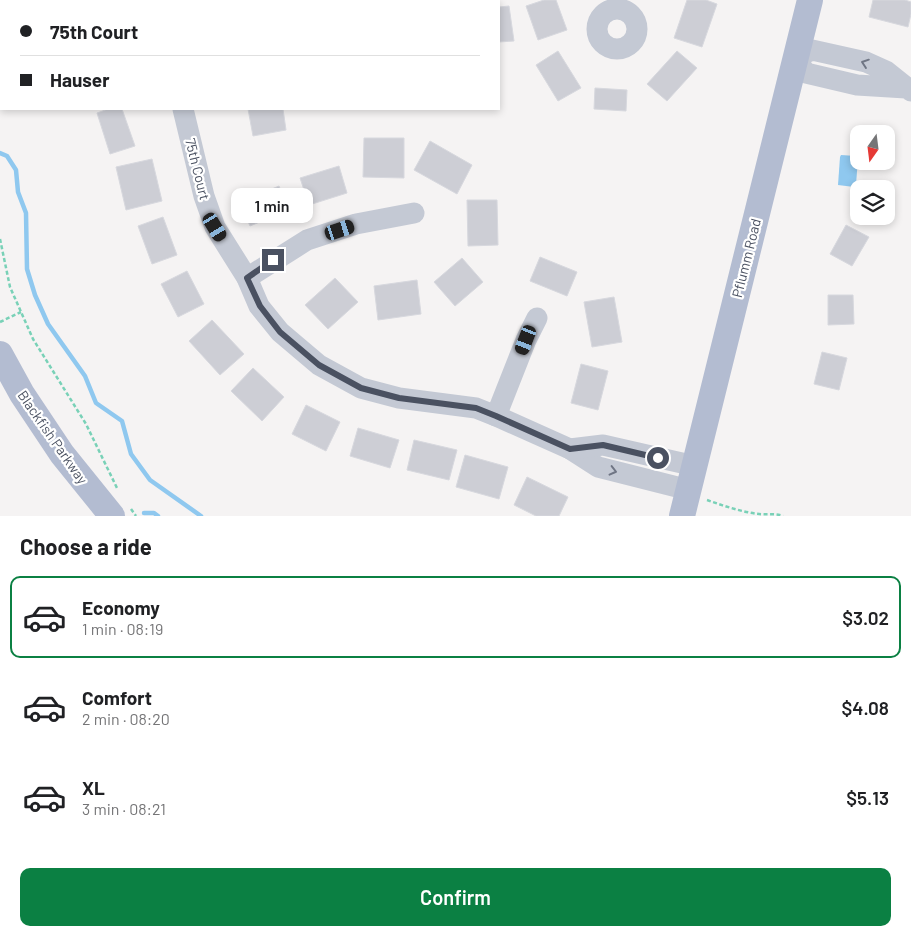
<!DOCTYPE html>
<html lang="en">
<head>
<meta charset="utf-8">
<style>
	body { margin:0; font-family:Barlow,sans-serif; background:#f6f6f6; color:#202124; height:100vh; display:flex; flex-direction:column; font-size:19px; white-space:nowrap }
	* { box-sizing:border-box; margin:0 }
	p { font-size:16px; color:#757577 }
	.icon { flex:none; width:28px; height:28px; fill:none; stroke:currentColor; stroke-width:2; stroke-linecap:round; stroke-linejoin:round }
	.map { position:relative; height:516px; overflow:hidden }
	.drawer { display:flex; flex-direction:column; background:#fff; flex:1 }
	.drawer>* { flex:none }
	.top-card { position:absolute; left:0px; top:0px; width:500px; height:110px; box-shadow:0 2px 8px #0003; display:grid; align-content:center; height:110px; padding:0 20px; background:#fff }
	.needle { width:32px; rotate:194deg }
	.fabs { position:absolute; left:850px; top:125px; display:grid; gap:10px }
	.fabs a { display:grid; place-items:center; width:45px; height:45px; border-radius:10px; background:#fff; box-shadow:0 2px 8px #0003; font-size:25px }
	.end { position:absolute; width:22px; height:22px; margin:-11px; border:6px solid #4a5161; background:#fff; box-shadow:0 0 0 2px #fff }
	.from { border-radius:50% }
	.bubble { position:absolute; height:35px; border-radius:10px; background:#fff; box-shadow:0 2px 8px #0003; font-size:16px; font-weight:600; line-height:35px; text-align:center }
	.car { position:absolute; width:15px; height:30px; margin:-15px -8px; border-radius:6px; box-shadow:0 0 4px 1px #0007; background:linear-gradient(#222 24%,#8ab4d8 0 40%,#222 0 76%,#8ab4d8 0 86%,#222 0) }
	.top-card b { display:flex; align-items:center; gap:18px; height:48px; font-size:19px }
	.top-card b+b { border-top:1px solid #e0e0e0 }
	.top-card i { width:12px; height:12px; background:#202124 }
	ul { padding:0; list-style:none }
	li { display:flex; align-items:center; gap:15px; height:82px; margin:0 10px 8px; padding:0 10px; border:2px solid transparent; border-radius:10px }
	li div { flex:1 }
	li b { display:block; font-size:19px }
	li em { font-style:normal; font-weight:600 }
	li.selected { border-color:#0b8043 }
	li>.icon { width:45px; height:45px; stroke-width:1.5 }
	h2 { padding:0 20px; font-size:22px; line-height:60px }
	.cta { display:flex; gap:10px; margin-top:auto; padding:10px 20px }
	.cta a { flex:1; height:58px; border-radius:10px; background:#0b8043; color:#fff; font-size:20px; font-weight:600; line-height:58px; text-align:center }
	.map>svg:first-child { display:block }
	.water { fill:#8fc8ef }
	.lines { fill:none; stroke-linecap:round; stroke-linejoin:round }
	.stream { stroke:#8fc8ef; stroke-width:4.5 }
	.building { fill:#cdced5; stroke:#d7d8de }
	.path { stroke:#79d1b7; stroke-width:2.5; stroke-dasharray:4 2.5; stroke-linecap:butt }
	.minor { stroke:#c4c9d4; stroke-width:21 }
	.major { stroke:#b3bcd1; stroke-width:26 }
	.oneway { stroke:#6f7584 }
	.route { stroke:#4a5161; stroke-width:6 }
	.labels { text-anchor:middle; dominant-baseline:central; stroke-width:4.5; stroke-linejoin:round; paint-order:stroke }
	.street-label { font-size:14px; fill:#4a5161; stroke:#fff }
</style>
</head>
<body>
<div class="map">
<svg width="911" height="516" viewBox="0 0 911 516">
	<rect width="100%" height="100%" fill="#f5f3f3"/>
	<polygon class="water" points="841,155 856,156 858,158 856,185 854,187 838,185 840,157"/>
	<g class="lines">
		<g class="stream">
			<polyline points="0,153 7,156 16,170 18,192 26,213 27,269 35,295 48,324 85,376 96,403 122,421 131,454 150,480 201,516"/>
			<polyline points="144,513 154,513 158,516"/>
		</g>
	</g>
	<g class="building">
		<polygon points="303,0 351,0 350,1 303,1"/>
		<polygon points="544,0 556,0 567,30 538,40 526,6"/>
		<polygon points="687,0 706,0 717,4 702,47 674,38"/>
		<polygon points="873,0 905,0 911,2 911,14 908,27 869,17"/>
		<polygon points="509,6 514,41 499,42 499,7"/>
		<polygon points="558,51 581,88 558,101 536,65"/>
		<polygon points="677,51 697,68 667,101 647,84"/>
		<polygon points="595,88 627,90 626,111 594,109"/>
		<polygon points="108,109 122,109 135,146 110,154 97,113"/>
		<polygon points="248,109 283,109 286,130 253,136"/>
		<polygon points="364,138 404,138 404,178 363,177"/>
		<polygon points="430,141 472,165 457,194 414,170"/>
		<polygon points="152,159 162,201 126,210 116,167"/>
		<polygon points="339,166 347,193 309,205 300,178"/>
		<polygon points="279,186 289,210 250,226 240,202"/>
		<polygon points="467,200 497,200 498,245 468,246"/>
		<polygon points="163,217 177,255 152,264 138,226"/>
		<polygon points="846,225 869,237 852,266 830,254"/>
		<polygon points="540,257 577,272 567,296 530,281"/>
		<polygon points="462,258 483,282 455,306 434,282"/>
		<polygon points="187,271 204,304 178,317 161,284"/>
		<polygon points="335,278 358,302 328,329 305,305"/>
		<polygon points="417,280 421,314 378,320 374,286"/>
		<polygon points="828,295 853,295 854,324 828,325"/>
		<polygon points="614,297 622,342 592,347 584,302"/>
		<polygon points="212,320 244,354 220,375 189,341"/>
		<polygon points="822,352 847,358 839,390 814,384"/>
		<polygon points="581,364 608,371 598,410 571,403"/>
		<polygon points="253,368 284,397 262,421 231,391"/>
		<polygon points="306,405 340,422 326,451 292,434"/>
		<polygon points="358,428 399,440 390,468 350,456"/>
		<polygon points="414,440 457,450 449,480 407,470"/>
		<polygon points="465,455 508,467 499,499 456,487"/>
		<polygon points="527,477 568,497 559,516 536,516 514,505"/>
	</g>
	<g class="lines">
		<g class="path">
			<polyline points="0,239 10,287 33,339 86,424 117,488"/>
			<polyline points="0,322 21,312"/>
			<path d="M707 500C724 506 742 512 759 514 767 515 775 513 783 516"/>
			<polyline points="131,509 136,516"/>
		</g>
		<g class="minor">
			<circle cx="617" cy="29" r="20"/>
			<polyline points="906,88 857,85 806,73 795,58 812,50 866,62 886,71 911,91"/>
			<polyline points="183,109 204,196 215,227 247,278 259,306 280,332 319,365 361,388 399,398 476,408 496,416 570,449 598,467 689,490"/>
			<polyline points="247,278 307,240 356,224 414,213"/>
			<polyline points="496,416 526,340 537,318"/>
			<polyline points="570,449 603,445 695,466"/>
		</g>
		<g class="major">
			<polyline points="0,354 22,394 62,454 112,516"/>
			<polyline points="682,516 810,0"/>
		</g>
	</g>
	<defs><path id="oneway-chevron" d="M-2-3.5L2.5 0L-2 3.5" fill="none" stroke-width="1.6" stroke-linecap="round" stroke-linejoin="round" transform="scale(1.25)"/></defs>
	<g class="oneway">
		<use href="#oneway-chevron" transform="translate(865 63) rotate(-161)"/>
		<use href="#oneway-chevron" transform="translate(613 471) rotate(14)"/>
	</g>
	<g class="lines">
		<polyline class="route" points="273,260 247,278 260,306 280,332 319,365 361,388 399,398 476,408 496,416 570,449 603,445 658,458"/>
	</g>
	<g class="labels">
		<g class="street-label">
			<text transform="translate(198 169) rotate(76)">75th Court</text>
			<text transform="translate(746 258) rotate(-76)">Pflumm Road</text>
			<text transform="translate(53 437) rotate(55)">Blackfish Parkway</text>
		</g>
	</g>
</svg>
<div class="fabs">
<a><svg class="needle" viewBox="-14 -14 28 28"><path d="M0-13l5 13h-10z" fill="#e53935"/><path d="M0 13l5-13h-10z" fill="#757577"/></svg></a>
<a><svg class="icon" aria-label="layers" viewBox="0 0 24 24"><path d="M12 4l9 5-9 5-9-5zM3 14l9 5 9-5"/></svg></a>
</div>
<i class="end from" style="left:658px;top:458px"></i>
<i class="end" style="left:273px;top:260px"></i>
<div class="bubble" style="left:231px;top:188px;width:82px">1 min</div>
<i class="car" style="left:215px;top:227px;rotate:149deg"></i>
<i class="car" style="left:340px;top:230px;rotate:72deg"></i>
<i class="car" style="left:526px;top:340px;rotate:201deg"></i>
<div class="top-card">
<b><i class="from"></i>75th Court</b>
<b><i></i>Hauser</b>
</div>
</div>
<section class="drawer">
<h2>Choose a ride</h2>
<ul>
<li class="selected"><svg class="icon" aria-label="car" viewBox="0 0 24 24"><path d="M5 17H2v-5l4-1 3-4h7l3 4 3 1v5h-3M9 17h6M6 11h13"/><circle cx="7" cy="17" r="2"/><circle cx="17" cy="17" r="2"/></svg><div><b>Economy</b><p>1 min · 08:19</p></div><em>$3.02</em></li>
<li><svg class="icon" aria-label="car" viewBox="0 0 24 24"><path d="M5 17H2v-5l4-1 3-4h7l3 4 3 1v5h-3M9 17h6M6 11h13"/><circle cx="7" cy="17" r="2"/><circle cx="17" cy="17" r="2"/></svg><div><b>Comfort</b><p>2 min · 08:20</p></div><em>$4.08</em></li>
<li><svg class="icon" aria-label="car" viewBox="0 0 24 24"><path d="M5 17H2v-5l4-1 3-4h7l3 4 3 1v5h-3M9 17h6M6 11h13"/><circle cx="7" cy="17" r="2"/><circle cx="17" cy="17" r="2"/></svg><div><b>XL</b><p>3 min · 08:21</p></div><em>$5.13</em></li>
</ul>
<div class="cta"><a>Confirm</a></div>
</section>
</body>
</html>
